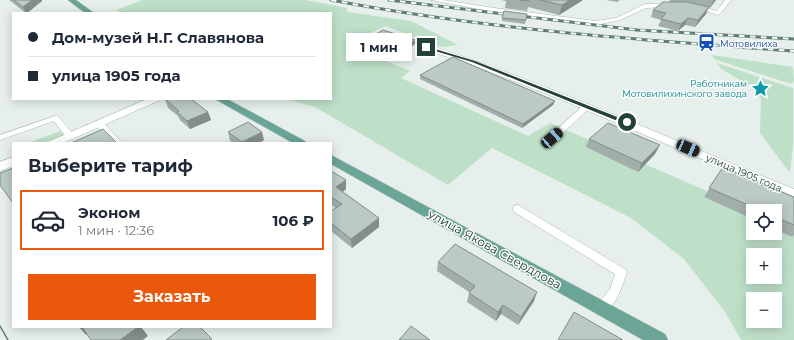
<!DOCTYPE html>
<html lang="ru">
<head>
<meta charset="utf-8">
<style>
	body { margin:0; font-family:Montserrat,sans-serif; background:#f6f6f7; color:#1f2937; height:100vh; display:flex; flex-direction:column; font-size:15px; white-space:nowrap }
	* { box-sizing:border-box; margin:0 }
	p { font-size:13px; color:#747a83 }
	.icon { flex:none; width:22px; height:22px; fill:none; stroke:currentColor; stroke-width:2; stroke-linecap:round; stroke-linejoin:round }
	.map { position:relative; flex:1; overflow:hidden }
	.sheet { position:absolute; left:12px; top:142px; width:320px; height:186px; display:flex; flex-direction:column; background:#fff; border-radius:0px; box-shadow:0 2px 10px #0003 }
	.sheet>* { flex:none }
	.top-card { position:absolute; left:12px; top:12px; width:320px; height:88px; border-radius:0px; box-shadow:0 2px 10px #0003; display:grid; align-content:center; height:88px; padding:0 16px; background:#fff }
	.buttons { position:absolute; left:746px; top:204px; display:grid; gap:8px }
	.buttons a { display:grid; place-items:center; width:36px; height:36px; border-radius:0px; background:#fff; box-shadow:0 2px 10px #0003; font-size:20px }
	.end { position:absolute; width:18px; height:18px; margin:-9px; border:5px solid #24423a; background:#fff; box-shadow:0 0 0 2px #fff }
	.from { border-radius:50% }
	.bubble { position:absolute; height:28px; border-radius:0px; background:#fff; box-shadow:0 2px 10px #0003; font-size:13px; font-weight:700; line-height:28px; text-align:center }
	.car { position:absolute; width:12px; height:24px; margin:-12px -6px; border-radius:5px; box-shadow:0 0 3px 1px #0007; background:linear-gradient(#222 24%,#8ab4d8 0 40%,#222 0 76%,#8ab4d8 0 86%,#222 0) }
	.top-card b { display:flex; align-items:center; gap:14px; height:38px; font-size:15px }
	.top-card b+b { border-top:1px solid #e0e1e3 }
	.top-card i { width:10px; height:10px; background:#1f2937 }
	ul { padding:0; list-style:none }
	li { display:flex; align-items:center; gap:12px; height:60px; margin:0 8px 6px; padding:0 8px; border:2px solid #e0e1e3; border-radius:0px }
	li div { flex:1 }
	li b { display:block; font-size:15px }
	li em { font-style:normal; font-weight:700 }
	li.selected { border-color:#ea580c }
	li>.icon { width:36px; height:36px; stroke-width:1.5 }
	h2 { padding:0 16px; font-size:18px; line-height:48px }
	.button { display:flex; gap:8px; margin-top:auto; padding:8px 16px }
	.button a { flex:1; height:46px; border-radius:0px; background:#ea580c; color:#fff; font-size:16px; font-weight:700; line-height:46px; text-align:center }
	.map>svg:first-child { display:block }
	.green { fill:#bfe0c8; fill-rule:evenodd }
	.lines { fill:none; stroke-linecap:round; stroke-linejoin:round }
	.lane-casing { stroke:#a8b8b2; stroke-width:1 }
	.street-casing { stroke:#a8b8b2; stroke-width:1 }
	.secondary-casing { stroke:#a4bbb3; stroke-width:1 }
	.primary-casing { stroke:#c2cac8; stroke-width:1 }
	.lane { fill:#fff; fill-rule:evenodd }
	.street { fill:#fff; fill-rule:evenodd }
	.secondary { fill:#fff; fill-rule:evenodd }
	.primary { fill:#6aa596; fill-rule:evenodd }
	.tram { stroke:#5f7d75; stroke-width:1.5 }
	.rail-casing { stroke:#5f7d75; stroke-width:3 }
	.rail { stroke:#f7fbf9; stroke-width:2; stroke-dasharray:5.5; stroke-linecap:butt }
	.wall { fill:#a1aea9 }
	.shaded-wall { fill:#838d89 }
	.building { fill:#bbcac4; stroke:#838d89 }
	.route { fill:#24423a }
	.labels { text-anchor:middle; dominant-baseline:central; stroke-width:3; stroke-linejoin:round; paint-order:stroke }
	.far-transit-label { font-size:9px; fill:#164399; stroke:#f7fbf9; text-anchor:start }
	.far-culture-label { font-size:9px; fill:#0d838f; stroke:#f7fbf9; text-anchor:end }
	.street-label { font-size:10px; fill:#24423a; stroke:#f7fbf9 }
	.near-street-label { font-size:12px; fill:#24423a; stroke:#f7fbf9 }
</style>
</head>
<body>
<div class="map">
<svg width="794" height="340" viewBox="0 0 794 340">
	<rect width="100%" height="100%" fill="#e6efeb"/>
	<g class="green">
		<path d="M142 0H306L347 8V12L411 21 458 45 441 47 385 26 346 44 410 71 401 78 528 136 550 123 753 211V233H775V221L794 229V340H741L725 312 684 259 631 218 492 148 448 185 315 107 287 99H331V13H122L116 10ZM753 255H775V277H753ZM753 299H775V321H753Z"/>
		<polygon points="712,55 793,67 794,82 791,84 714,59"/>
		<polygon points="717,63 793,88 793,145 790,173 760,133 761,98 752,87 721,69"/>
		<polygon points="60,131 64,135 44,143 29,143"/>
	</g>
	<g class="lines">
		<defs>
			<g id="lane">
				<polygon points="431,0 443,0 494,8 596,21 616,18 645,4 669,3 672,5 669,7 646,8 620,20 596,25 494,12"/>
				<polygon points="725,0 731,0 720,14 718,15 693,7 696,5 717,11"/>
				<polygon points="584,105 587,105 591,107 555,140 549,140 548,138 549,136"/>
				<polygon points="55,116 58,116 73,134 74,136 73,138 67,138 54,121 0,140 0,135"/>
				<polygon points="96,121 102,121 122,143 113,143 96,125 95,123"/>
				<path d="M518 205 625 269 627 272C622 286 617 307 602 312L598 311 596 307 610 289 615 274 514 212 513 209 514 206Z"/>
			</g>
			<path id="street" d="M423 45H429C554 86 672 140 794 189V198L562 100 470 64 423 49 422 47Z"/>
			<g id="secondary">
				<polygon points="147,99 160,99 158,101 63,143 48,143 50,141"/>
				<polygon points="13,157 13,166 0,171 0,162"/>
			</g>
			<g id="primary">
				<polygon points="68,0 76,0 94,13 85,13"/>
				<polygon points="215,99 227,99 305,141 307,143 293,143"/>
				<polygon points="331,155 665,334 668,340 643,340 331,164"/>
			</g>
		</defs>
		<use href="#lane" class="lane-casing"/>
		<use href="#street" class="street-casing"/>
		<use href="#secondary" class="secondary-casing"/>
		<use href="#primary" class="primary-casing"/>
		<use href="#lane" class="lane"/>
		<use href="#street" class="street"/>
		<use href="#secondary" class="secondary"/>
		<use href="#primary" class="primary"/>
		<polyline class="tram" points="0,326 8,340"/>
		<defs>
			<g id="rail">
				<path d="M331 0C484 29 639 40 794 51"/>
				<polyline points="389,0 637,30 794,39"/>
			</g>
		</defs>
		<use href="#rail" class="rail-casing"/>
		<use href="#rail" class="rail"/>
	</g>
	<g class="wall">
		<polygon points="9,0 42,0 42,1 27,13 26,13"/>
		<polygon points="501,0 583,0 559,15 528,7 527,11 505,8 506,1"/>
		<polygon points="606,0 620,0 617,2"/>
		<polygon points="670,0 716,0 710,8 708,7 706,14 695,27 685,25 678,31 658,26 661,20 651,17 653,10 669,2"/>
		<polygon points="504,11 527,14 525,24 502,21"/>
		<polygon points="365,41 415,44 398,56 365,45"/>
		<polygon points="420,75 555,101 553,105 522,128 420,79"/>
		<polygon points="165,99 208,112 211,120 190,129 180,120 178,116 168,108"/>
		<polygon points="228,132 264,140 259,143 233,143 230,141"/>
		<polygon points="589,139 655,154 638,172 586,147"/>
		<polygon points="723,167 794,197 794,235 792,237 775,229 775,211 753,211 753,219 704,197"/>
		<polygon points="331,171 346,189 343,192 379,218 379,227 352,248 331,231 331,211 336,208 331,205"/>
		<polygon points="438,262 534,301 518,325 501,314 496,321 467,302 469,293 469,292 437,271"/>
	</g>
	<g class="shaded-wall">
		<polygon points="32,0 42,0 42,1 27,13 26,13 23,7"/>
		<polygon points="570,0 583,0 559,15 562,5"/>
		<polygon points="714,0 716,0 710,8"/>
		<polygon points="709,7 706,14 695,27 698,20"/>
		<polygon points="688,18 685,25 678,31 681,24"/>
		<polygon points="415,40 415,44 398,56 398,52"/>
		<polygon points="555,101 553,105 522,128 523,124"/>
		<polygon points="208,112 211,120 190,129 187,121"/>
		<polygon points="262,132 264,140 259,143 242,143 242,142"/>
		<polygon points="660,145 655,154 638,172 642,163"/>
		<polygon points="346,180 346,189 338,196 336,187"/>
		<polygon points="379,218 379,227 352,248 351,239"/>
		<polygon points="537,292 534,301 518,325 521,317"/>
		<polygon points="503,305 501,314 496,321 498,312"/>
		<polygon points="79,327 83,327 88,333 86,335"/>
		<polygon points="138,327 141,327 148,336 143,340 120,340"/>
	</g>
	<g class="building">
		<polygon points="14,0 32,0 23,7"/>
		<polygon points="520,0 529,0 529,1"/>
		<polygon points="540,0 570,0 562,5"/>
		<polygon points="663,2 687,2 709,7 698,20 688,18 681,24 661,19 666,13 653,10"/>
		<polygon points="504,11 527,14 526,20 502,18"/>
		<polygon points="383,30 415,40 398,52 365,41"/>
		<polygon points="453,57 555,101 523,124 420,75"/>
		<polygon points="165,99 191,99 208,112 187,121 177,112 179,111"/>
		<polygon points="248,122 262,132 242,142 228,132"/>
		<polygon points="608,123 660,145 642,163 589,139"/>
		<polygon points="103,129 117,143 71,143"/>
		<polygon points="723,167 794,197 794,225 775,217 775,211 762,211 709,188"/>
		<polygon points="13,168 13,203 0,185 0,173"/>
		<polygon points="331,171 346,180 336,187 379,218 351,239 331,223 331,211 342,204 331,197"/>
		<polygon points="455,244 537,292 521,317 503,305 498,312 469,293 475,286 438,262"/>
		<polygon points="574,312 623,340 558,340"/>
		<polygon points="411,326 430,340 399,340"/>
		<polygon points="82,327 138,327 120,340 91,340"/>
		<polygon points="183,327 200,327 212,339 210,340 166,340"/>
	</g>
	<polygon class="route" points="425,46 475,61 630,122 625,124 472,62 425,48"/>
	<defs>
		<symbol id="station-bare" viewBox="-9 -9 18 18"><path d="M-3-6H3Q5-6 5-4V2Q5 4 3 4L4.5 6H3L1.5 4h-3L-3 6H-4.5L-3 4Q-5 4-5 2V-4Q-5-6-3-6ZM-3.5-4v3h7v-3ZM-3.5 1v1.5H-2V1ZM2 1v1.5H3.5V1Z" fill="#1a4fb4" stroke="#f7fbf9" stroke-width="2.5" paint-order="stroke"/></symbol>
		<symbol id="sight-bare" viewBox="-9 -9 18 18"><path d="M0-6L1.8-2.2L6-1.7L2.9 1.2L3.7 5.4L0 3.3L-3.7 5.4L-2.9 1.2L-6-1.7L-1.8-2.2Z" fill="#0f9aa8" stroke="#f7fbf9" stroke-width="2.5" paint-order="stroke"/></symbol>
	</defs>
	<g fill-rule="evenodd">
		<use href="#station-bare" x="694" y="30" width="25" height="25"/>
		<use href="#sight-bare" x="748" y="76" width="25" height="25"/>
	</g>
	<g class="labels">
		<g class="far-transit-label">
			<text x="720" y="43">Мотовилиха</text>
		</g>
		<g class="far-culture-label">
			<text x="747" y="83">Работникам<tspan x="747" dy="10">Мотовилихинского завода</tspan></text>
		</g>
		<g class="street-label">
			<text transform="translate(744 173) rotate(23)">улица 1905 года</text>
		</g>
		<g class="near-street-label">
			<text transform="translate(495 249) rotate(29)">улица Якова Свердлова</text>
		</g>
	</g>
</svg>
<div class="buttons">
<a><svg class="icon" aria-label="locate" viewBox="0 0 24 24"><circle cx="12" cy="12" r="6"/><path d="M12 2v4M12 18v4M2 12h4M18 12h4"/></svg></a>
<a>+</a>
<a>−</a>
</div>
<i class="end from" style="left:627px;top:122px"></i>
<i class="end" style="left:426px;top:47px"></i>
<div class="bubble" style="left:346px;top:33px;width:66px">1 мин</div>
<i class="car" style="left:552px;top:138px;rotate:49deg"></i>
<i class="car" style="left:688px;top:148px;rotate:113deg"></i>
<div class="top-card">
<b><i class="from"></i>Дом-музей Н.Г. Славянова</b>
<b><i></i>улица 1905 года</b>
</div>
<section class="sheet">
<h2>Выберите тариф</h2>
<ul>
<li class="selected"><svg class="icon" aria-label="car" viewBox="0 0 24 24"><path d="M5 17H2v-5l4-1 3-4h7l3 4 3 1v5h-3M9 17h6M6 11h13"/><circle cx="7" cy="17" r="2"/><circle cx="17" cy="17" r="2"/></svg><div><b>Эконом</b><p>1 мин · 12:36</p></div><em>106 ₽</em></li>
</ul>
<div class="button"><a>Заказать</a></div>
</section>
</div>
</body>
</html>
